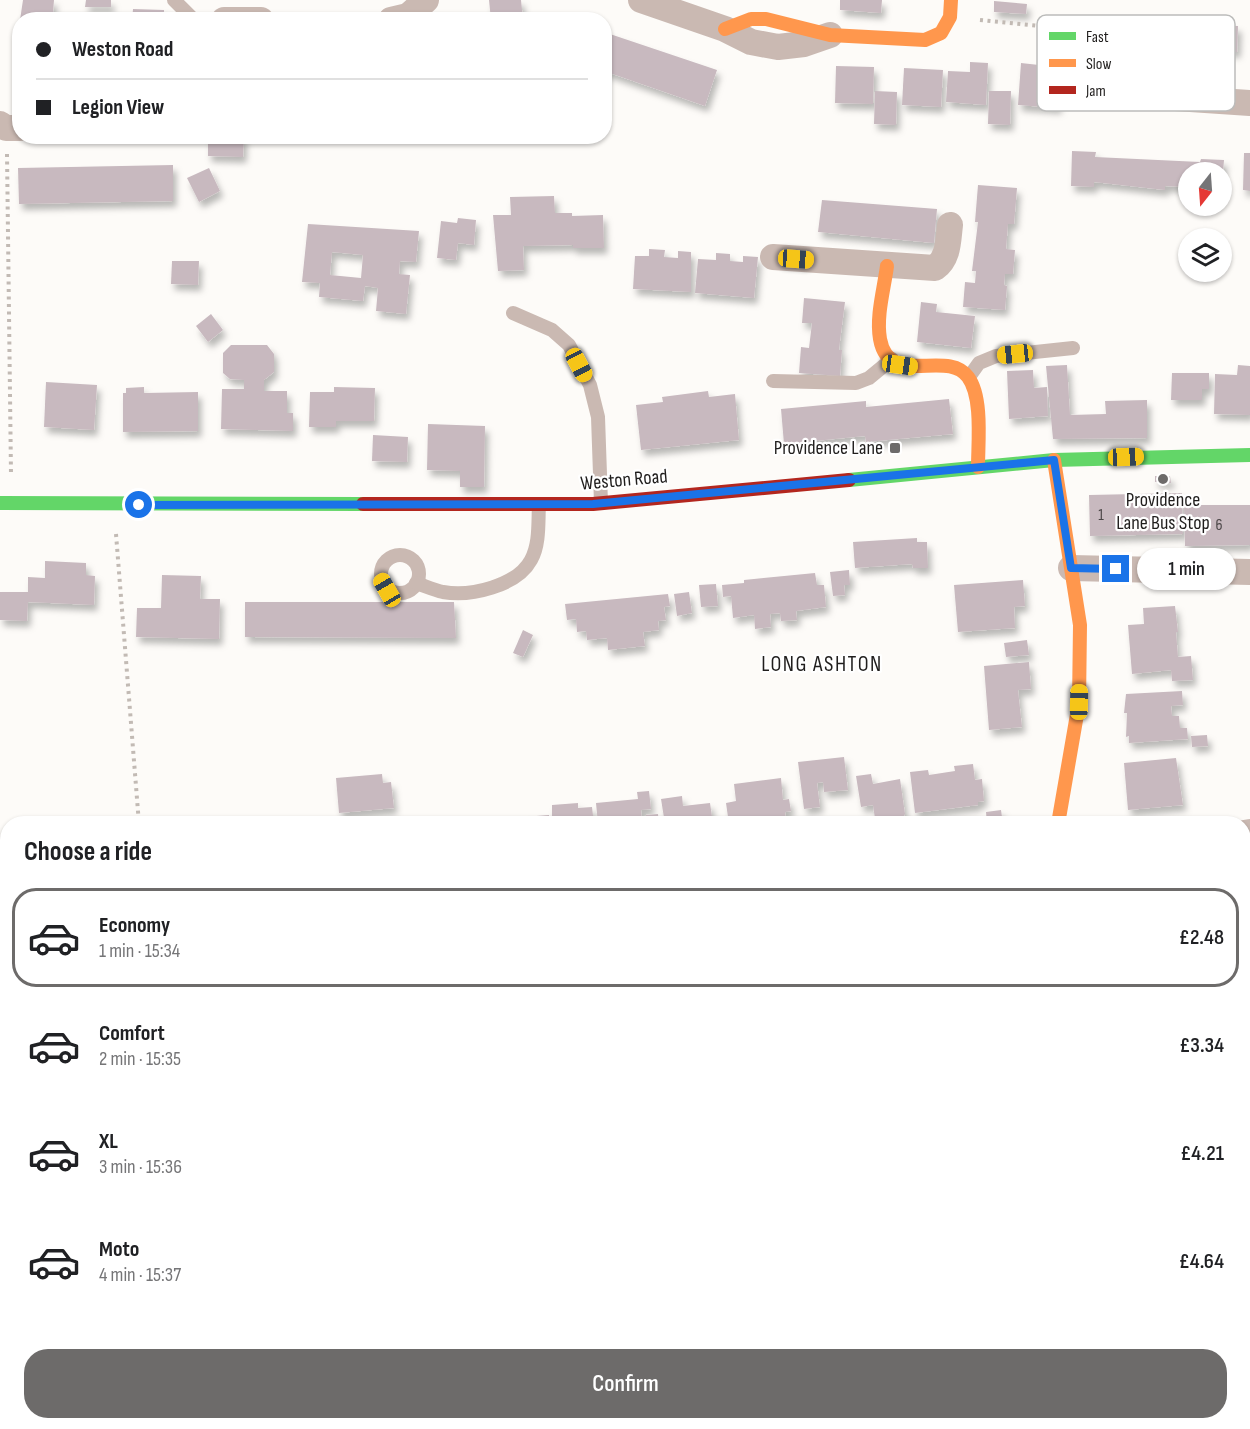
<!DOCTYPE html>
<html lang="en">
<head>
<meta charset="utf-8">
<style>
	body { margin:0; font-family:"Sofia Sans Condensed",sans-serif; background:#f6f6f6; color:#202124; height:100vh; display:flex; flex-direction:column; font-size:22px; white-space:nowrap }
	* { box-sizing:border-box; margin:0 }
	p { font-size:20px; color:#757577 }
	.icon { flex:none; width:33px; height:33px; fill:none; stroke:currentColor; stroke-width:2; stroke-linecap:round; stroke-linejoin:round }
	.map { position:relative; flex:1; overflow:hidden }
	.side { position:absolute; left:0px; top:816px; width:1251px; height:614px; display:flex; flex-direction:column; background:#fff; border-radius:24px 24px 0 0; box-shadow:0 2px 4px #0004 }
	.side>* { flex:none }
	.banner { position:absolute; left:12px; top:12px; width:600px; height:132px; border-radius:24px; box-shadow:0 2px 4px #0004; display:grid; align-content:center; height:132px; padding:0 24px; background:#fff }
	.needle { width:39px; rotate:197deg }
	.tools { position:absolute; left:1178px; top:162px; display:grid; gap:12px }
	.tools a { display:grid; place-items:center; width:54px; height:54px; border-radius:50%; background:#fff; box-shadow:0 2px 4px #0004; font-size:30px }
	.end { position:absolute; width:27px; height:27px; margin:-14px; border:8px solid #1a73e8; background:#fff; box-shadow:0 0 0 3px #fff }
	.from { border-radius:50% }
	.bubble { position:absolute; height:42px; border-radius:21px; background:#fff; box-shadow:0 2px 4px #0004; font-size:20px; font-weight:600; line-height:42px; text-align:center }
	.car { position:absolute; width:18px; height:36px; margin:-18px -9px; border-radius:8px; box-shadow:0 0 4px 2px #0007; background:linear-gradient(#f5c518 24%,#345 0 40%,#f5c518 0 76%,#345 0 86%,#f5c518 0) }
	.banner b { display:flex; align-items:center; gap:21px; height:57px; font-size:22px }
	.banner b+b { border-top:2px solid #e0e0e0 }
	.banner i { width:15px; height:15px; background:#202124 }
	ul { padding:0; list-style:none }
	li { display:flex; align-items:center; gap:18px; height:99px; margin:0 12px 9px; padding:0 12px; border:3px solid transparent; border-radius:24px }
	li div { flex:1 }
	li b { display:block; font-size:22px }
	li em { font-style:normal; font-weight:600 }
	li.active { border-color:#6d6b6a }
	li>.icon { width:54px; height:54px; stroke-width:1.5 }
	h2 { padding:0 24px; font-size:27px; line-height:72px }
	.action { display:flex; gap:12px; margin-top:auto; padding:12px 24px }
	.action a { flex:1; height:69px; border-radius:24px; background:#6d6b6a; color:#fff; font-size:24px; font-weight:600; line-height:69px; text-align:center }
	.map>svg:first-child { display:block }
	.building { fill:#c8b9bf; fill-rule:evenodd; filter:url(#shadow) }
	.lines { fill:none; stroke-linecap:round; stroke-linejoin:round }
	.path { stroke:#c2bab4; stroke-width:4; stroke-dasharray:3 4.5; stroke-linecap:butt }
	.lane { stroke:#cab9b2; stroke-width:14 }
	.street { stroke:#cab9b2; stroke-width:26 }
	.fast { stroke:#63d668; stroke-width:14 }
	.slow { stroke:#ff974d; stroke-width:14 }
	.jam { stroke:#b3261e; stroke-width:14 }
	.route { stroke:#1a73e8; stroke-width:8 }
	.poi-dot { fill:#6d6b6a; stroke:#fff; stroke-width:2 }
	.labels { text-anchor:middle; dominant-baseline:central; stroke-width:4.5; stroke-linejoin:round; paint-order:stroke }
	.number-label { font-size:16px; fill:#4a4546 }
	.poi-label { font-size:20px; fill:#201e1d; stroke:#fff; text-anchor:end }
	.street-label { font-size:20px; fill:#201e1d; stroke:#fff }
	.quarter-label { font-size:22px; letter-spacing:1.5px; fill:#201e1d; stroke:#fff }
	.key { fill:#fff; stroke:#bcbcbb; stroke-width:1.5 }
	.key-label { font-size:16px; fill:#201e1d }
</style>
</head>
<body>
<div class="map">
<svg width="1250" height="1429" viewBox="0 0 1250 1429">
	<defs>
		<filter id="shadow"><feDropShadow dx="3.5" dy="6" stdDeviation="3" flood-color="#0004"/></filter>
	</defs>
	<rect width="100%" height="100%" fill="#fdfbf8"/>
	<g class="building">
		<polygon points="23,0 54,0 53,12 63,14 62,20 20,20"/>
		<polygon points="86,0 111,0 111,7 85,7"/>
		<polygon points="489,0 521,0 523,20 491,20"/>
		<polygon points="840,0 882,0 881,13 840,10"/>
		<polygon points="994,1 1027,4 1026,14 994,12"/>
		<polygon points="133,9 164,10 164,20 132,20"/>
		<polygon points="1096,19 1238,26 1237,52 1095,45"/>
		<polygon points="604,32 717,70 705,106 604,71"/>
		<polygon points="970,62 988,63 986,105 946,102 948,71 970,72"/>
		<polygon points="1021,63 1039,65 1038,75 1060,76 1058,108 1018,105"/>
		<polygon points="836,66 874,67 873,104 835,103"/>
		<polygon points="904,68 943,70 941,107 902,105"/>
		<polygon points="875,91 897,92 896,125 874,124"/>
		<polygon points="989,91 1011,91 1010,125 988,124"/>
		<polygon points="208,136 244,136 243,157 208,156"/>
		<polygon points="1072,151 1096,152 1095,157 1200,162 1201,159 1224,160 1223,172 1188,172 1188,187 1165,186 1165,190 1094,182 1094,187 1071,186"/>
		<polygon points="1244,153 1250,153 1250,191 1243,190"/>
		<polygon points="173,165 173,201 19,204 18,168"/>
		<polygon points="209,168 220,191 199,202 187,178"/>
		<polygon points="978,185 1017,188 1014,224 1008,224 1006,249 1015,250 1013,274 1005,274 1004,285 1007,286 1005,310 963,307 965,282 975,283 976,271 972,271 978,222 975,222"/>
		<polygon points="554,196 555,213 572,213 572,216 603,215 604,248 573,248 573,245 523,246 524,270 498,271 493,215 511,215 510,197"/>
		<polygon points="822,200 937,209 934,243 818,232"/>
		<polygon points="458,218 476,220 474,245 458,243 456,260 437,258 441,221 457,223"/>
		<path d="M308 224 419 231 416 262 400 261 399 274 410 275 406 314 376 311 378 288 365 286 363 301 319 297 320 283 302 282ZM332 252 363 255 361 278 330 275Z"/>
		<polygon points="649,249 665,250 664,257 678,258 678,251 691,252 691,292 633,289 635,256 649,256"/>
		<polygon points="716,253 730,254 730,261 743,262 743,256 758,257 754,298 695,293 698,259 716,260"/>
		<polygon points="172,261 199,261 198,285 171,284"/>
		<polygon points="804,298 845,302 840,341 839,350 842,350 840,376 799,373 801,347 809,348 812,323 802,323"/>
		<polygon points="921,302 937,304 936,312 975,316 971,348 917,342"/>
		<polygon points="211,314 223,330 208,342 196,326"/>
		<polygon points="231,345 267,345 274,354 274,372 264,380 264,391 287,391 287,413 293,413 293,431 221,429 222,389 244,389 244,380 230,379 223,373 223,353"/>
		<polygon points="1067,365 1070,415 1106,414 1105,401 1147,400 1147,438 1053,439 1046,366"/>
		<polygon points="1238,365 1250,366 1250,415 1214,414 1215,374 1237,375"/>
		<polygon points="1033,370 1034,388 1047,387 1048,416 1009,419 1007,371"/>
		<polygon points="1172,373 1209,373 1209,389 1202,389 1202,400 1171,400"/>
		<polygon points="46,382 97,385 94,430 44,427"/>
		<polygon points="144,387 144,393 198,392 198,431 123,432 123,393 126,393 126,388"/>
		<polygon points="334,387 375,388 374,421 336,421 336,427 309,427 310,392 334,392"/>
		<polygon points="708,391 709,397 735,394 739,440 641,450 636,405 663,402 662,397"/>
		<polygon points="949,399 953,434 866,442 865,436 784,444 781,409 866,401 866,407"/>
		<polygon points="428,424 485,426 484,487 460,487 460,471 427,470"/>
		<polygon points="373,435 408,437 407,462 372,461"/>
		<polygon points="1155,476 1170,476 1171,483 1155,482"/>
		<polygon points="1182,493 1183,534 1090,536 1089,495"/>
		<polygon points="1184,505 1250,505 1250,545 1185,546"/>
		<polygon points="917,538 917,542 927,542 928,568 913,568 912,564 855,568 853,542"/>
		<polygon points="45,561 86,563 86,575 95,576 94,605 28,602 27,621 0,620 0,592 28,592 28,577 45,578"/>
		<polygon points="849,570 850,585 844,585 845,595 833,596 830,572"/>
		<polygon points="815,573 817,585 824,585 826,607 796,611 797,620 781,621 780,613 770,614 771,627 755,629 754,615 733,618 731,596 723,597 722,585 744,583 744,580"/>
		<polygon points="162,575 201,576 200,599 220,599 219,639 136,637 137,608 161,608"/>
		<polygon points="1023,580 1025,606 1014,607 1015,628 958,632 954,585"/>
		<polygon points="716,584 718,606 701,607 699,585"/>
		<polygon points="689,592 692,613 677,616 674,594"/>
		<polygon points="668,594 670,606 664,607 666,620 658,621 659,630 643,632 645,646 608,650 607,638 587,640 586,631 577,632 576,619 567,620 565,604"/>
		<polygon points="245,602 454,602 456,638 245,637"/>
		<polygon points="1175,606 1178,632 1176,632 1178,657 1191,656 1193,680 1172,681 1171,670 1132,674 1128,625 1144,624 1143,608"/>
		<polygon points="523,630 533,635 523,657 513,653"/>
		<polygon points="1027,640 1029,655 1006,657 1004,643"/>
		<polygon points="1029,662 1031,689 1018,690 1022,727 989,730 984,666"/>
		<polygon points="1182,691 1183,705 1171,706 1172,716 1179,716 1180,728 1187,728 1188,739 1129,743 1129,736 1126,737 1127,713 1124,713 1126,694"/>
		<polygon points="1207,735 1208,746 1192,747 1191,736"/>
		<polygon points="844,757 848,790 824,792 823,782 817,783 820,807 804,809 798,762"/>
		<polygon points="1176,758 1183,805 1128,810 1124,763"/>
		<polygon points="973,764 975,780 982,779 984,801 978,802 978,805 915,813 910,772 928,770 929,775 955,771 954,766"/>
		<polygon points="382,774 383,783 391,782 394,808 339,813 336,778"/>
		<polygon points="871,774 873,784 900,779 905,814 903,817 878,821 878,818 875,819 873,805 861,807 856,776"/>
		<polygon points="781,778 783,800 789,799 791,811 785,812 786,824 729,824 726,803 736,801 734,784"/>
		<polygon points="649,791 651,809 641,810 642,824 598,824 596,803 638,799 637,792"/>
		<polygon points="682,796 683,806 710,803 713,824 665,824 661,799"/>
		<polygon points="578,803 578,808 592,807 594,824 552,824 552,805"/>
		<polygon points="1001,810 1003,824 987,824 986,812"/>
		<polygon points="658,814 659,824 646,824 646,815"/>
		<polygon points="549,815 549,824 511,824 511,818"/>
		<polygon points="8,926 8,965 0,968 0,929"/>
		<polygon points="1,1099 3,1106 8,1105 8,1125 0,1127"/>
		<polygon points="1244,1246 1250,1252 1247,1257 1250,1259 1250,1286 1246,1291 1244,1289"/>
		<rect x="93" y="1422" width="43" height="7"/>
		<polygon points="235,1422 317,1422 317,1423 281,1429 237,1429"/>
		<polygon points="1104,1422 1135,1422 1137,1429 1106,1429"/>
		<polygon points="1195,1422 1239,1422 1247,1429 1203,1429"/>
		<polygon points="506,1424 507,1429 468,1429 468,1427"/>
	</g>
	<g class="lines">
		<g class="path">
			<polyline points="980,20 1080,30 1083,66"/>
			<polyline points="7,154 11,474"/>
			<polyline points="116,534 139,824"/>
		</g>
		<g class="lane">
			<polyline points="174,0 194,20"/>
			<polyline points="513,313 552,330 569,345 590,385 598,417 601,503"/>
			<polyline points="969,377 979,363 996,356 1073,348"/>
			<polyline points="773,381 856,383 869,378 892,359"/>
			<circle cx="400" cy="574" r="19"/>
			<path d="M416 583C425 586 434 590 443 592 470 597 517 586 531 560 540 544 538 522 539 504"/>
		</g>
		<g class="street">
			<polyline points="641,0 725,29 751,42 778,47 804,44 830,35"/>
			<polyline points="224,20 261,20"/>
			<polyline points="391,20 408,16 426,0"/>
			<polyline points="1086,92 1250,103"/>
			<polyline points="0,124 6,128 20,128"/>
			<path d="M773 257 935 268C949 258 948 240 950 225"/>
			<polyline points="1071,568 1250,572"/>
			<polyline points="1244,833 1250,832"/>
			<polyline points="0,1014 8,1012"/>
			<polyline points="1244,1359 1250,1363"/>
			<polyline points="185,1422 185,1429"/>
			<polyline points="357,1429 364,1422"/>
			<polyline points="1071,1429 1072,1422"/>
		</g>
		<g class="fast">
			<polyline points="849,480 1054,460 1250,455"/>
			<polyline points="0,503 363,504"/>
		</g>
		<g class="slow">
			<polyline points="725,29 751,19 766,19 830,35 925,40 941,33 950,17 951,0"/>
			<path d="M887 266C884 289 876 316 880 339 889 389 947 348 968 377 983 397 978 443 978 467"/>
			<polyline points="1054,460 1080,625 1079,703 1058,824"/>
		</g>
		<polyline class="jam" points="363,504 593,504 849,480"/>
	</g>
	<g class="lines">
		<polyline class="route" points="139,505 593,504 1054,460 1071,568 1116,569"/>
	</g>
	<g class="poi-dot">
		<rect x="889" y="442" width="12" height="12" rx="3"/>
		<circle cx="1163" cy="479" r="6"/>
	</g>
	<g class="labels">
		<g class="number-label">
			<text x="1101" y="515">1</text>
			<text x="1219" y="525">6</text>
		</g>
		<g class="poi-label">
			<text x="883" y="448">Providence Lane</text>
			<text x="1163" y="500" text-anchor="middle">Providence<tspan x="1163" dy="23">Lane Bus Stop</tspan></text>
		</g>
		<g class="street-label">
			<text transform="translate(624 480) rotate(-5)">Weston Road</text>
		</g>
		<g class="quarter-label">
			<text x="822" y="664">LONG ASHTON</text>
		</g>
	</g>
	<rect x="1037" y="15" width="198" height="96" rx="9" class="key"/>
	<rect x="1049" y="32" width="27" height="8" fill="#63d668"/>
	<rect x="1049" y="59" width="27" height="8" fill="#ff974d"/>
	<rect x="1049" y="86" width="27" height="8" fill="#b3261e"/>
	<g class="key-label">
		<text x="1086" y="42">Fast</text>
		<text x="1086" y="69">Slow</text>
		<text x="1086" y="96">Jam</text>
	</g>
</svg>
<div class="tools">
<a><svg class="needle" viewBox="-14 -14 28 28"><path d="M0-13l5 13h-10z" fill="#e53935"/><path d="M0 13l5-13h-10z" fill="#757577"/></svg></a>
<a><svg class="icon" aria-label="layers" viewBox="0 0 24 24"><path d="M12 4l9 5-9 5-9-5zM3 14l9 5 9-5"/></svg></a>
</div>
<i class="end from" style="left:139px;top:505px"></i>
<i class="end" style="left:1116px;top:569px"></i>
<div class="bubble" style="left:1137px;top:548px;width:99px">1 min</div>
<i class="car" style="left:796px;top:259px;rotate:94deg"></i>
<i class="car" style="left:1015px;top:354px;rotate:264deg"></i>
<i class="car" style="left:579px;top:365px;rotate:152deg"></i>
<i class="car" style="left:900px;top:365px;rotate:98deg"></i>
<i class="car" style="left:1126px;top:457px;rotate:88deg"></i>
<i class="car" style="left:387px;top:590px;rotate:330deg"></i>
<i class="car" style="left:1079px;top:702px;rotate:1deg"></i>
<div class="banner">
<b><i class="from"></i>Weston Road</b>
<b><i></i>Legion View</b>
</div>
<section class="side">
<h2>Choose a ride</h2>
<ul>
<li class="active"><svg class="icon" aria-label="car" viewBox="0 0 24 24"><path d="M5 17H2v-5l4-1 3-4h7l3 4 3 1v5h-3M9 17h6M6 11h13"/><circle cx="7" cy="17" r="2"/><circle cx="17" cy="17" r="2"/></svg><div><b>Economy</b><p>1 min · 15:34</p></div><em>£2.48</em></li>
<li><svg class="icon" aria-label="car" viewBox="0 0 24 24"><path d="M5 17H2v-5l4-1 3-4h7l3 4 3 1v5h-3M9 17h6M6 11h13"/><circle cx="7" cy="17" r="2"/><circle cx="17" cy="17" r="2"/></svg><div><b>Comfort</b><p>2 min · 15:35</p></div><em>£3.34</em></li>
<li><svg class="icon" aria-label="car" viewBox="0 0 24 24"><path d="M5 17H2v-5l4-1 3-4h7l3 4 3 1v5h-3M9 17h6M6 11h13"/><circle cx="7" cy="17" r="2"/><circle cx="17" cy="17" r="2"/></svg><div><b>XL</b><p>3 min · 15:36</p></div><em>£4.21</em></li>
<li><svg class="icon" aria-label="car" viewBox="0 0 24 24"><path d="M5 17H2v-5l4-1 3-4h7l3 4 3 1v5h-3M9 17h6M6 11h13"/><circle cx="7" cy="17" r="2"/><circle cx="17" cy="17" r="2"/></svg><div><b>Moto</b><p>4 min · 15:37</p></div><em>£4.64</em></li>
</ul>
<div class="action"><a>Confirm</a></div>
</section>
</div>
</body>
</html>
